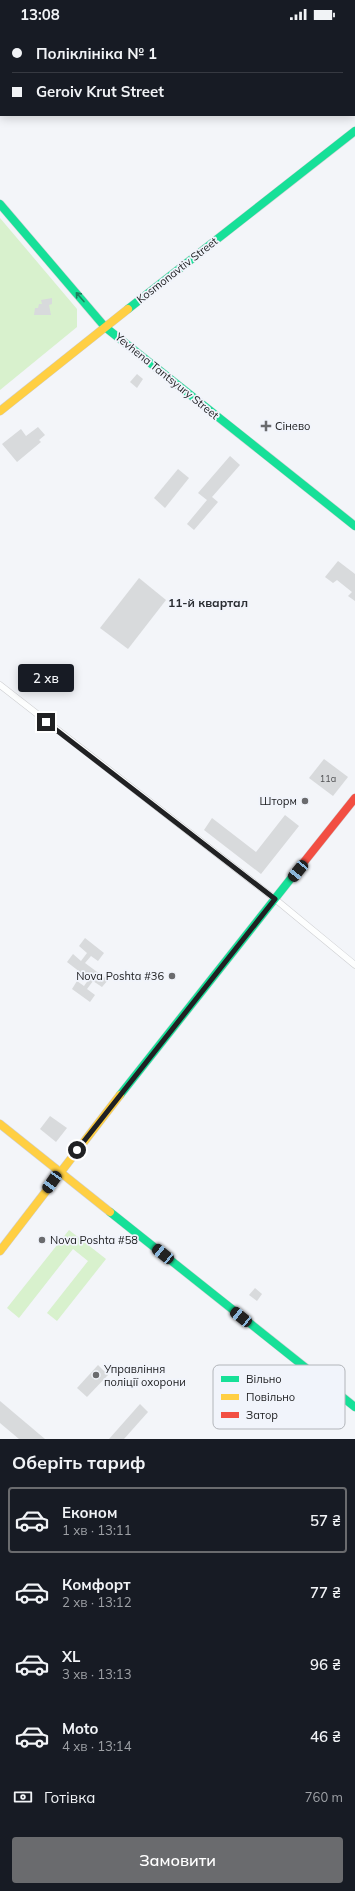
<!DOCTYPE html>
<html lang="uk">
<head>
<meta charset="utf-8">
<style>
	body { margin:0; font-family:Mulish,sans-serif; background:#242831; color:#f1f3f6; height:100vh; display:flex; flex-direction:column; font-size:15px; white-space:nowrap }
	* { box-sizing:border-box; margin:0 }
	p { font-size:13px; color:#9ea1a6 }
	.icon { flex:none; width:22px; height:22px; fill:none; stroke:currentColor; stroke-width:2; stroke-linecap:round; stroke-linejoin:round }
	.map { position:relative; height:1411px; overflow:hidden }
	.sheet { display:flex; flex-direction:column; background:#171b24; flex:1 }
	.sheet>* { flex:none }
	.guide { position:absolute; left:0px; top:0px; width:355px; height:88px; box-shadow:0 2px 10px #0003; display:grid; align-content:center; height:88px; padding:0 12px; background:#171b24 }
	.end { position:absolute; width:18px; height:18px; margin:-9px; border:5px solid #202123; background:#fff; box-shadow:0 0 0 2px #fff }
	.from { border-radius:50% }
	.bubble { position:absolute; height:28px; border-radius:4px; background:#171b24; box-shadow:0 2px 10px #0003; font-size:13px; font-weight:600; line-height:28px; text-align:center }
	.car { position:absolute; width:12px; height:24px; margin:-12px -6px; border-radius:5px; box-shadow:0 0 3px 1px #0007; background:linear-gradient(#222 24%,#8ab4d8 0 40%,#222 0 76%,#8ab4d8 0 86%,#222 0) }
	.guide b { display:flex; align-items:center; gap:14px; height:38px; font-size:15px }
	.guide b+b { border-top:1px solid #363941 }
	.guide i { width:10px; height:10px; background:#f1f3f6 }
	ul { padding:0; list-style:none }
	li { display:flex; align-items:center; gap:12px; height:66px; margin:0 8px 6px; padding:0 4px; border:2px solid transparent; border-radius:4px }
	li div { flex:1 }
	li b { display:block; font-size:15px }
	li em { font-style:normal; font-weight:600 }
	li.selected { border-color:#6a6b6e }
	li>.icon { width:36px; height:36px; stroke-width:1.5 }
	h2 { padding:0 12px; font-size:18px; line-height:48px }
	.pay { display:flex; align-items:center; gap:10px; height:44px; padding:0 12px; font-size:15px }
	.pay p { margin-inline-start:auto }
	.primary-button { display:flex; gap:8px; margin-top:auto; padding:8px 12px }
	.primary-button a { flex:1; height:46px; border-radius:4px; background:#6a6b6e; color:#fff; font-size:16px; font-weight:600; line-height:46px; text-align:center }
	.status { display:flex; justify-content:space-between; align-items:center; height:28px; padding:0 20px; background:#171b24; direction:ltr }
	.status svg { height:11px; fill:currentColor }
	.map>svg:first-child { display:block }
	.green { fill:#d8f1cd }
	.building { fill:#d8dadc }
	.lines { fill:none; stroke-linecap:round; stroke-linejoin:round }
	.street-casing { stroke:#cecfd2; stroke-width:7 }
	.fast-casing { stroke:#cecfd2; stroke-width:9 }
	.slow-casing { stroke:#cecfd2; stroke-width:9 }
	.jam-casing { stroke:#cecfd2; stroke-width:9 }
	.street { stroke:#fdfefe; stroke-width:6 }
	.fast { stroke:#16e098; stroke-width:8 }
	.slow { stroke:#ffcf43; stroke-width:8 }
	.jam { stroke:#f24e42; stroke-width:8 }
	.oneway { stroke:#1b805e }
	.route { stroke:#202123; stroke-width:5 }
	.poi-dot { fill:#6a6b6e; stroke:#f1f4fb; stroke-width:1.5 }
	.labels { text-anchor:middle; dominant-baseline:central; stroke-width:3.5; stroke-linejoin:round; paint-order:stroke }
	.number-label { font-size:9px; fill:#4e4f51 }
	.street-label { font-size:11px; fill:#202123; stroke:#f1f4fb }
	.poi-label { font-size:11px; fill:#202123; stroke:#f1f4fb; text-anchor:start }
	.neighbourhood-label { font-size:12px; font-weight:bold; fill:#2a2d32; stroke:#f1f4fb }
	.key { fill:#f1f4fb; stroke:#b2b5ba; stroke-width:1 }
	.key-label { font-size:11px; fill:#202123 }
</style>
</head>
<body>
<div class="status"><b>13:08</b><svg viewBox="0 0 49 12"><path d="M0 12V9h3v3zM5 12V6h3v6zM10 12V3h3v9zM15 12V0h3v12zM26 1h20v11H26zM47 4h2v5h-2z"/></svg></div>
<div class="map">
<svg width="355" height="1411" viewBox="0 0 355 1411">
	<rect width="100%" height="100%" fill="#f3f5f9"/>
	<g class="green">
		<polygon points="0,190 77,281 77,299 0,362"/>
		<polygon points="69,1202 106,1231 57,1293 47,1285 88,1233 73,1221 19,1290 7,1280"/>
	</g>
	<g class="building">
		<polygon points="52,270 52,276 49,277 51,287 34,287 35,280 38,280 39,276 42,276 41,272"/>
		<polygon points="137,346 143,351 137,360 130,354"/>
		<polygon points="38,399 45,407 39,412 41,414 17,434 2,416 21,401 26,408"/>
		<polygon points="230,428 240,437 212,469 218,474 194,502 187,496 207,472 198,465"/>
		<polygon points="178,441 189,450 165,480 154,470"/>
		<polygon points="338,533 355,546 355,573 348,568 352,564 337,552 333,555 325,549"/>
		<polygon points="139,550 166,572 128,621 100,600"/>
		<polygon points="324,731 348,749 333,768 309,750"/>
		<polygon points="285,787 299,798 261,846 204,802 212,790 256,824"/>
		<polygon points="85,910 104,925 98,933 91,928 85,935 108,952 102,959 93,953 87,961 95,967 90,974 72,961 77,953 84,958 89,951 67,934 73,926 81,933 87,925 79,918"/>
		<polygon points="50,1088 67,1100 56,1114 40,1101"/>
		<polygon points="255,1260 262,1266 257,1273 249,1267"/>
		<polygon points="98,1337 108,1347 87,1369 77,1360"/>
		<polygon points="0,1373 45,1411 19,1411 0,1395"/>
		<polygon points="140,1376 148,1384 124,1411 109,1411"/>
	</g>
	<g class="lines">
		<defs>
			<polyline id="street" points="0,657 275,871 355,937"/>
			<g id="fast">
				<polyline points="0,176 105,299 355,498"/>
				<polyline points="128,281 355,103"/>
				<polyline points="120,1067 296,844"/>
				<polyline points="110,1184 355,1379"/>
			</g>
			<g id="slow">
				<polyline points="0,383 128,281"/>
				<polyline points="0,1096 110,1184"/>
				<polyline points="0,1223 120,1067"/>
			</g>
			<polyline id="jam" points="296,844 355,770"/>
		</defs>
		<use href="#street" class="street-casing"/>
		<use href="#fast" class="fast-casing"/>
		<use href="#slow" class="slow-casing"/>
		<use href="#jam" class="jam-casing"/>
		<use href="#street" class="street"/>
		<use href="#fast" class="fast"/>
		<use href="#slow" class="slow"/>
		<use href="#jam" class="jam"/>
	</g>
	<defs><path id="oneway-shaft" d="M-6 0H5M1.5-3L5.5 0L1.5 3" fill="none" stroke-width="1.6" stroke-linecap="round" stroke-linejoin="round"/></defs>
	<use class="oneway" href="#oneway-shaft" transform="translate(80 269) rotate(-131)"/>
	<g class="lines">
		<polyline class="route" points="46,694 275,871 77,1122"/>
	</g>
	<g class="poi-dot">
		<path d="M264 392h4v4h4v4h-4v4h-4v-4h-4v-4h4z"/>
		<circle cx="305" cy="773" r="4"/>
		<circle cx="172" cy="948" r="4"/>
		<circle cx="42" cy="1212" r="4"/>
		<circle cx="96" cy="1347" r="4"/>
	</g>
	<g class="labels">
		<g class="number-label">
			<text x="328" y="750">11а</text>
		</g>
		<g class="street-label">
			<text transform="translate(177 242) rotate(-38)">Kosmonavtiv Street</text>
			<text transform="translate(167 348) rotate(39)">Yevhena Tantsyury Street</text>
		</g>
		<g class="poi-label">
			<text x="275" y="398">Сінево</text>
			<text x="297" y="773" text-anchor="end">Шторм</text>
			<text x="164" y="948" text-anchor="end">Nova Poshta #36</text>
			<text x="50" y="1212">Nova Poshta #58</text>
			<text x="104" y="1341">Управління<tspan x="104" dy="13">поліції охорони</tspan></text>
		</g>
		<g class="neighbourhood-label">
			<text x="208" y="574">11-й квартал</text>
		</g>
	</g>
	<rect x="213" y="1337" width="132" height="64" rx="6" class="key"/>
	<rect x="221" y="1348" width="18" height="6" fill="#16e098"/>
	<rect x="221" y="1366" width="18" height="6" fill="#ffcf43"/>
	<rect x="221" y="1384" width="18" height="6" fill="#f24e42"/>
	<g class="key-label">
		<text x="246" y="1355">Вільно</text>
		<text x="246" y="1373">Повільно</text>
		<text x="246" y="1391">Затор</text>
	</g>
</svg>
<i class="end from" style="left:77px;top:1122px"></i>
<i class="end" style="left:46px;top:694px"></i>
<div class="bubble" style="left:18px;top:636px;width:56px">2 хв</div>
<i class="car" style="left:298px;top:843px;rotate:219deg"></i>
<i class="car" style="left:52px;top:1154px;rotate:215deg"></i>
<i class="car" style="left:163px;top:1226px;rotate:309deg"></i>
<i class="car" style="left:241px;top:1289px;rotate:309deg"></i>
<div class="guide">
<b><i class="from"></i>Поліклініка № 1</b>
<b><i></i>Geroiv Krut Street</b>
</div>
</div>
<section class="sheet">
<h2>Оберіть тариф</h2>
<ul>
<li class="selected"><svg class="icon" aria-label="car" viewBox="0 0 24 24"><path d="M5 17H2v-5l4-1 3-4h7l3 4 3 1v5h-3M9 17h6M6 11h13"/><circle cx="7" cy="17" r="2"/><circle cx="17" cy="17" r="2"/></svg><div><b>Економ</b><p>1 хв · 13:11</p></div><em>57 ₴</em></li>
<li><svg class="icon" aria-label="car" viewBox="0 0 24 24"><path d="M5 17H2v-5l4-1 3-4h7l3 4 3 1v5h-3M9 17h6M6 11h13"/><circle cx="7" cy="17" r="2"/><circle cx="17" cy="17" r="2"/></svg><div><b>Комфорт</b><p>2 хв · 13:12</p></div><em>77 ₴</em></li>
<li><svg class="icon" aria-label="car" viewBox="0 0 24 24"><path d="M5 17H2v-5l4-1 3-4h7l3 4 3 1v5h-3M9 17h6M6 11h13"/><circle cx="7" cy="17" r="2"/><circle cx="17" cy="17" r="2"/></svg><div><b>XL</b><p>3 хв · 13:13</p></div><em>96 ₴</em></li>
<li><svg class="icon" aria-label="car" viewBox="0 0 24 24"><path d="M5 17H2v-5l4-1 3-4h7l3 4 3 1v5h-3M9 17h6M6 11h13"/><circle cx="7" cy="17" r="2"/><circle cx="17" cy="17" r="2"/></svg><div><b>Moto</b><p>4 хв · 13:14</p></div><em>46 ₴</em></li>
</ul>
<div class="pay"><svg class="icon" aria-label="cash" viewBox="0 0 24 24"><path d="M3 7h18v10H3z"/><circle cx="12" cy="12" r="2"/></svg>Готівка<p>760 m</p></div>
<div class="primary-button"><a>Замовити</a></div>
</section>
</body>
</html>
